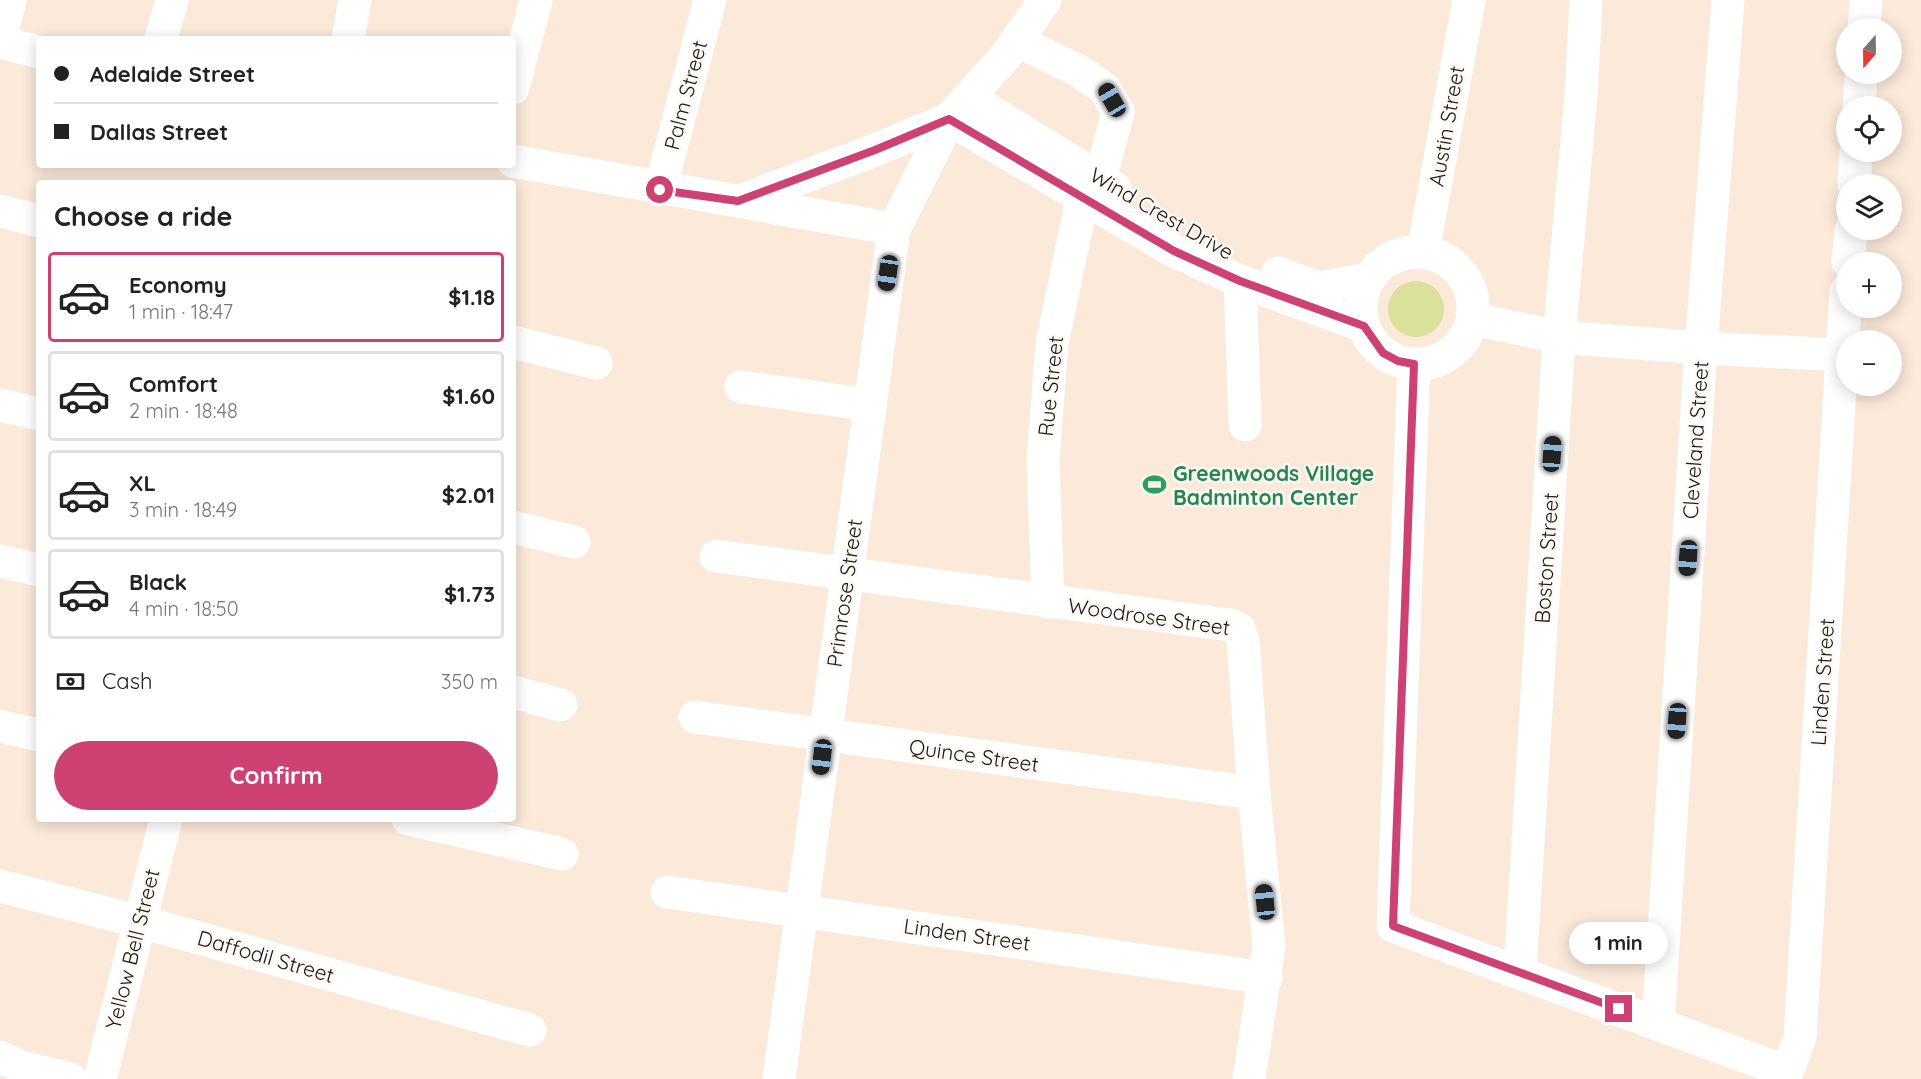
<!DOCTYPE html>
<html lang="en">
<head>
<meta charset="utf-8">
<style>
	body { margin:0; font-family:Quicksand,sans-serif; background:#f2f2f2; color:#222; height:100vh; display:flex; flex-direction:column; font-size:22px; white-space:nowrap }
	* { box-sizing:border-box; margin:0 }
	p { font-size:20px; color:#767676 }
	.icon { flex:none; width:33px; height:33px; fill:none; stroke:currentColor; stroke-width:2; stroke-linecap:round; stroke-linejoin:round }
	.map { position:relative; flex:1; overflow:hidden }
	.sheet { position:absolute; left:36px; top:180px; width:480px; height:642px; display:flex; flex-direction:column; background:#fff; border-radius:6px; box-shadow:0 3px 15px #0003 }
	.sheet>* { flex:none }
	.guide { position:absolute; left:36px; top:36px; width:480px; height:132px; border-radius:6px; box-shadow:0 3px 15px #0003; display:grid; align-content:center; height:132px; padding:0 18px; background:#fff }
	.needle { width:39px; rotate:200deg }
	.controls { position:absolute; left:1836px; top:18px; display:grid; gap:12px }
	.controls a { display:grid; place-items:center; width:66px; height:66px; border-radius:50%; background:#fff; box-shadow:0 3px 15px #0003; font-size:30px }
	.end { position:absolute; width:27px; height:27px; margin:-14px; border:8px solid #ce4173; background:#fff; box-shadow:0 0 0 3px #fff }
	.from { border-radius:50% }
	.bubble { position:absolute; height:42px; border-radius:21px; background:#fff; box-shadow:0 3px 15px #0003; font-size:20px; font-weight:700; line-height:42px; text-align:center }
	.car { position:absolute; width:18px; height:36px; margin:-18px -9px; border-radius:8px; box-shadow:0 0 4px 2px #0007; background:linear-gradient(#222 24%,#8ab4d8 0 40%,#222 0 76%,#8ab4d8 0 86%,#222 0) }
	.guide b { display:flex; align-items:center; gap:21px; height:57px; font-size:22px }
	.guide b+b { border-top:2px solid #e0e0e0 }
	.guide i { width:15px; height:15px; background:#222 }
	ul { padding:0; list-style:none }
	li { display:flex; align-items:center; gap:18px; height:90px; margin:0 12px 9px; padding:0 6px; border:3px solid #e0e0e0; border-radius:6px }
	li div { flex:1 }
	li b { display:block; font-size:22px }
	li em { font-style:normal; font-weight:700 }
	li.selected { border-color:#ce4173 }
	li>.icon { width:54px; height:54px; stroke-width:1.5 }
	h2 { padding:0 18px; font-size:27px; line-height:72px }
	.pay { display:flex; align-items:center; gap:15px; height:66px; padding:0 18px; font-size:22px }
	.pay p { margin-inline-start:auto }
	.cta { display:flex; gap:12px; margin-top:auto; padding:12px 18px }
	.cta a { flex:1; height:69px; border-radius:36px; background:#ce4173; color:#fff; font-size:24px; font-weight:700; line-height:69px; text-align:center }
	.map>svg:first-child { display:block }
	.green { fill:#dbe09b }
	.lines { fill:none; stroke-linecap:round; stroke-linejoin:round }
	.minor { stroke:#fff; stroke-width:33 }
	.route { stroke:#ce4173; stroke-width:8 }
	.labels { text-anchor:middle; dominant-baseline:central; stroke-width:5; stroke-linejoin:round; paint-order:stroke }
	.street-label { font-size:21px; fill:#1d1712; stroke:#fdf9f6 }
	.leisure-label { font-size:21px; font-weight:bold; fill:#27864d; stroke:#fdf9f6; text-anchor:start }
</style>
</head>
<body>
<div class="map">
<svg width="1921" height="1079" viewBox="0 0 1921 1079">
	<rect width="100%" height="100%" fill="#fbe9da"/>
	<circle class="green" cx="1416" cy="309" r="28"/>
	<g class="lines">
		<g class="minor">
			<polyline points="1864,28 1866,0"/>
			<polyline points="0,39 10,0"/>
			<polyline points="161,39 172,0"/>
			<polyline points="348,39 355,0"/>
			<polyline points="1017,41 1079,71 1105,89 1118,112 1104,164 1083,195 1052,344 1043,459 1048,602"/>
			<polyline points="0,42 39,52"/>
			<polyline points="513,88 536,0"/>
			<polyline points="969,98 1115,188"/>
			<polyline points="1859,106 1861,74"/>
			<polyline points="949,119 1174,251 1240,281 1364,326"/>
			<polyline points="513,161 894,229"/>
			<polyline points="1854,184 1856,152"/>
			<polyline points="660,190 710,0"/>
			<polyline points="740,201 875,150 949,119 1005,57 1045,0"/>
			<polyline points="0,211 39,221"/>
			<circle cx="1417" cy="308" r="56"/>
			<polyline points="1423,252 1469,0"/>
			<polyline points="1848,262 1851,230"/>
			<polyline points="1278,273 1318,288 1368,279"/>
			<polyline points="1240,281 1245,425"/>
			<polyline points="1473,319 1559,337 1701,348 1842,355"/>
			<polyline points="513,342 596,363"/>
			<polyline points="1414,364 1393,926 1787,1072 1800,1037 1846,291"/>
			<polyline points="741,387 870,405"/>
			<polyline points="0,405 39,414"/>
			<polyline points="513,527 574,542"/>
			<polyline points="716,556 1230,625 1239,629 1243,640 1254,793 1269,946 1249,1079"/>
			<polyline points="0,561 39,570"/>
			<polyline points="513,692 561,705"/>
			<polyline points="695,717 1254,793"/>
			<polyline points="0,726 39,735"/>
			<polyline points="408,819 562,854"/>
			<polyline points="0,886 138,921 530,1030"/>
			<polyline points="667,892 1266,978"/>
			<polyline points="1520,972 1559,337 1581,96 1586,0"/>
			<polyline points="1658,1024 1701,348 1728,0"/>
			<polyline points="0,1057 22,1067 70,1079"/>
			<polyline points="100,1079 166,819"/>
			<polyline points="779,1079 894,229 949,119"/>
		</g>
	</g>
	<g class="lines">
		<polyline class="route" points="660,190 738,201 875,150 949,119 1174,251 1240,281 1364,326 1383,353 1398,361 1414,364 1393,926 1619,1009"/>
	</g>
	<defs>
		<symbol id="stadium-bare" viewBox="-9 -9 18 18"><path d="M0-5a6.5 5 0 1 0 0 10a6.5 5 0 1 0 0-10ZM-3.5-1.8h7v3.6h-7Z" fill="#2e9e5b" stroke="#fdf9f6" stroke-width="2.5" paint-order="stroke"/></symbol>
	</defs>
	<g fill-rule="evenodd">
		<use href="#stadium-bare" x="1138" y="468" width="33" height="33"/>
	</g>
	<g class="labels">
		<g class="street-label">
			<text transform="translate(685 95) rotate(-75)">Palm Street</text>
			<text transform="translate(1446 126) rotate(-80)">Austin Street</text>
			<text transform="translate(1162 213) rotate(30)">Wind Crest Drive</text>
			<text transform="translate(1050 386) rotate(-84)">Rue Street</text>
			<text transform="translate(1695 440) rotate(-86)">Cleveland Street</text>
			<text transform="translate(1546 558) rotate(-86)">Boston Street</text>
			<text transform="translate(844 593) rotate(-82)">Primrose Street</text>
			<text transform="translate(1149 616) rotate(8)">Woodrose Street</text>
			<text transform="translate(1822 682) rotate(-86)">Linden Street</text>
			<text transform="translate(974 755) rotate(8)">Quince Street</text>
			<text transform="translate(967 934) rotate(8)">Linden Street</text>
			<text transform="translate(132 949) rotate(-76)">Yellow Bell Street</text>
			<text transform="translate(266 956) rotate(16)">Daffodil Street</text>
		</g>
		<g class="leisure-label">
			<text x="1173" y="473">Greenwoods Village<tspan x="1173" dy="24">Badminton Center</tspan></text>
		</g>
	</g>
</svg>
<div class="controls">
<a><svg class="needle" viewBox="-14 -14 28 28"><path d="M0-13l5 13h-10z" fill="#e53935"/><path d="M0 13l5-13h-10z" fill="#767676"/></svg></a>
<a><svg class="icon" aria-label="locate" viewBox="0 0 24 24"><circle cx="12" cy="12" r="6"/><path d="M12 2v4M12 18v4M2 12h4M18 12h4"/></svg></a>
<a><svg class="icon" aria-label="layers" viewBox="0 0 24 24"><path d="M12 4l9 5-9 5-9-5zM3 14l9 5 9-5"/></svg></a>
<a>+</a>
<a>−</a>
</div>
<i class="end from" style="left:660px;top:190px"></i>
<i class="end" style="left:1619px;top:1009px"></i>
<div class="bubble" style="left:1569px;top:922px;width:99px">1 min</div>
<i class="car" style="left:1112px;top:100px;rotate:330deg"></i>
<i class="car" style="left:888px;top:273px;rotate:188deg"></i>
<i class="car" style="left:1552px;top:454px;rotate:4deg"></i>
<i class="car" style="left:1688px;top:558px;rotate:184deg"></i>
<i class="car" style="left:1677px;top:721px;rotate:184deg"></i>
<i class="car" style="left:822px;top:757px;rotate:187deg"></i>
<i class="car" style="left:1265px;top:902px;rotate:354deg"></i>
<div class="guide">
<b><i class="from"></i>Adelaide Street</b>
<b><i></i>Dallas Street</b>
</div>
<section class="sheet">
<h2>Choose a ride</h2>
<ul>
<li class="selected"><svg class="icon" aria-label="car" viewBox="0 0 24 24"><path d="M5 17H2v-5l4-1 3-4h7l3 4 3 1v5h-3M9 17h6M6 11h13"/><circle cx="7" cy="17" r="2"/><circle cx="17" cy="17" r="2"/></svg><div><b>Economy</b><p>1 min · 18:47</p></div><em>$1.18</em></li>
<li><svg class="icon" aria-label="car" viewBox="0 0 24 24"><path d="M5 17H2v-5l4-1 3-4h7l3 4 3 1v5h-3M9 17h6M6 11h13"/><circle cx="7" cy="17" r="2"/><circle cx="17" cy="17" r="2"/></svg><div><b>Comfort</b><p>2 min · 18:48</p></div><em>$1.60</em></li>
<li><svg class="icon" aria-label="car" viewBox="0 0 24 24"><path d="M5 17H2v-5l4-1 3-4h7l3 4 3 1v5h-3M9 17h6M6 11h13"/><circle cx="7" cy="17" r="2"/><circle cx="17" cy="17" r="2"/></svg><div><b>XL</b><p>3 min · 18:49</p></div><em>$2.01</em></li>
<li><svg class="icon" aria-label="car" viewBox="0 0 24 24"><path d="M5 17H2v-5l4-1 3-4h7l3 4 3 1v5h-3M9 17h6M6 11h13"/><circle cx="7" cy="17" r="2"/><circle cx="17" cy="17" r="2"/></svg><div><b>Black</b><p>4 min · 18:50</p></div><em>$1.73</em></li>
</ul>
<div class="pay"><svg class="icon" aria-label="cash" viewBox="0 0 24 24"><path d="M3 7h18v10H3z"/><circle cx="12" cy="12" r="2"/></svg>Cash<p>350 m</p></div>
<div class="cta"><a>Confirm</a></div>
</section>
</div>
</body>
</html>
